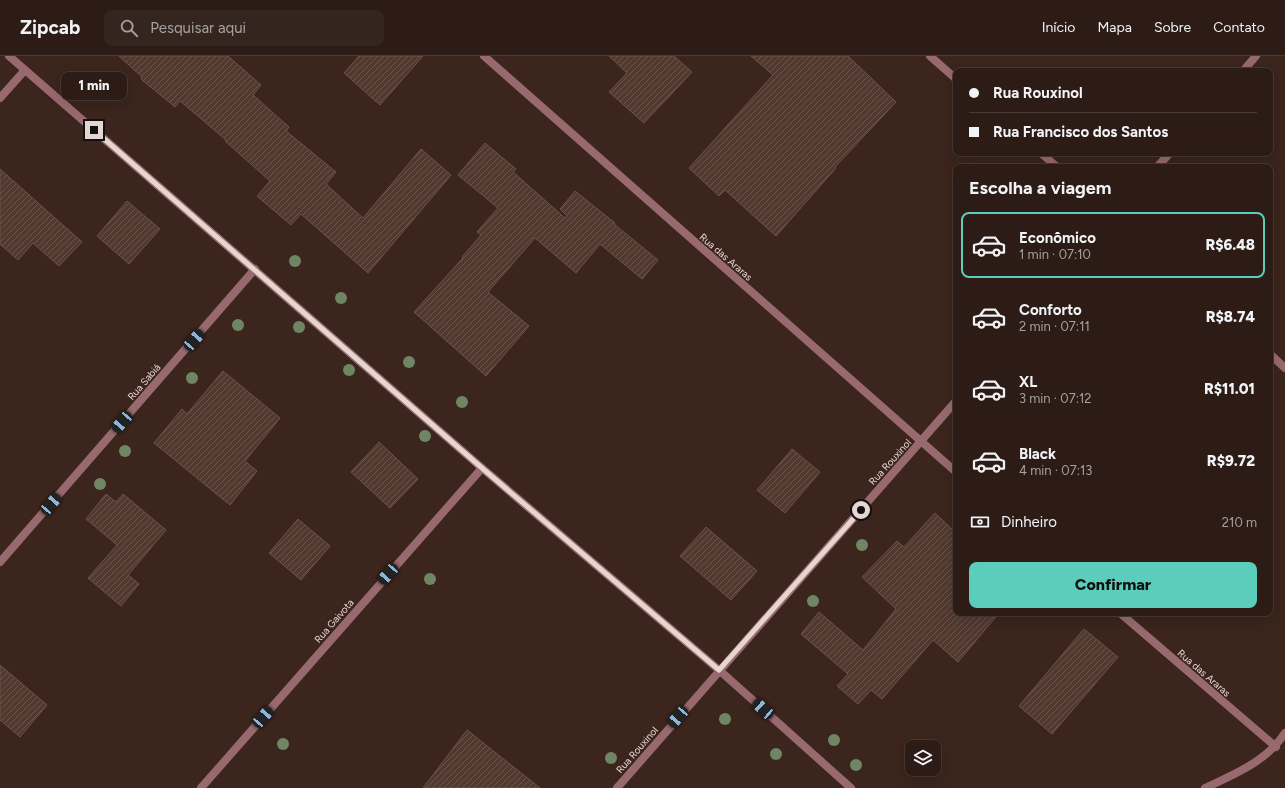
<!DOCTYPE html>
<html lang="pt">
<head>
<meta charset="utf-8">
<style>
	body { margin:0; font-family:Figtree,sans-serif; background:#34251e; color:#f1f3f6; height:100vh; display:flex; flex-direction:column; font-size:15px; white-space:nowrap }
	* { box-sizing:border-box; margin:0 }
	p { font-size:13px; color:#a6a1a0 }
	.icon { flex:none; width:22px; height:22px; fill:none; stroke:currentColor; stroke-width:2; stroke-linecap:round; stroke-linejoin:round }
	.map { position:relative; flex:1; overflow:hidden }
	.details { position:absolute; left:953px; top:108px; width:320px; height:452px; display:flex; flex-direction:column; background:#2c1c15; border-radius:8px; box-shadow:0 4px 16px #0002,0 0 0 1px #483a34 }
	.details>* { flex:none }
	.banner { position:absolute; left:953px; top:12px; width:320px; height:88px; border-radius:8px; box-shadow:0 4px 16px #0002,0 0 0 1px #483a34; display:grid; align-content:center; height:88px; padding:0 16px; background:#2c1c15 }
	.tools { position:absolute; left:905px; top:684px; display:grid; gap:8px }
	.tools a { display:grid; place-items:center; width:36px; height:36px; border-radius:8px; background:#2c1c15; box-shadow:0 4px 16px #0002,0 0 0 1px #483a34; font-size:20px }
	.end { position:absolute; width:18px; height:18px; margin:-9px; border:5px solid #e5d6d0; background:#111; box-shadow:0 0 0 2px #111 }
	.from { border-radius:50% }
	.bubble { position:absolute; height:28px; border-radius:8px; background:#2c1c15; box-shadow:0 4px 16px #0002,0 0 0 1px #483a34; font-size:13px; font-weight:800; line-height:28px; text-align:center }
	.car { position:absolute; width:12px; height:24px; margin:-12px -6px; border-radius:5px; box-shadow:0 0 3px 1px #0007; background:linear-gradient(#222 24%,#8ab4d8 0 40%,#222 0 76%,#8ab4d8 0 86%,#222 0) }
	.banner b { display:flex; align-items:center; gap:14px; height:38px; font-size:15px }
	.banner b+b { border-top:1px solid #483a34 }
	.banner i { width:10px; height:10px; background:#f1f3f6 }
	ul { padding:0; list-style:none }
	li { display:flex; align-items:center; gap:12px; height:66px; margin:0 8px 6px; padding:0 8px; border:2px solid transparent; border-radius:8px }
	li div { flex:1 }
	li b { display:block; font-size:15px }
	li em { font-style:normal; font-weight:800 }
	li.current { border-color:#5bcebb }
	li>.icon { width:36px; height:36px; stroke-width:1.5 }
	h2 { padding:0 16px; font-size:18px; line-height:48px }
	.pay { display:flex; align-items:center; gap:10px; height:44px; padding:0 16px; font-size:15px }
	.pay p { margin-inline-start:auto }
	.action { display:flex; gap:8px; margin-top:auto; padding:8px 16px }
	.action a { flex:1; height:46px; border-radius:8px; background:#5bcebb; color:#111; font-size:16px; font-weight:800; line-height:46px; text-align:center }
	header { display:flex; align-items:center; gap:24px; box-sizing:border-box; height:56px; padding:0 20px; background:#2c1c15; border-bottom:1px solid #483a34 }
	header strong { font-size:19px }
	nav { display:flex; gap:22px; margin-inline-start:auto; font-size:14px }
	.search { width:280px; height:36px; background:#34251e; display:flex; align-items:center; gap:10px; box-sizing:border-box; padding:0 14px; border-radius:8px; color:#a6a1a0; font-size:15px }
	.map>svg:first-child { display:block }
	.building { fill:url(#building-hatch); stroke:#6c5349 }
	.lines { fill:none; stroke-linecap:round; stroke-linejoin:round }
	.minor { stroke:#986a6f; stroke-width:8 }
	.tertiary { stroke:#986a6f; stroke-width:8 }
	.tree { fill:#6e8663 }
	.route { stroke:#e5d6d0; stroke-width:5 }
	.labels { text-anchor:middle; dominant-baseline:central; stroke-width:3; stroke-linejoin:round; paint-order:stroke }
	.street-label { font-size:10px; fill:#e5d6d0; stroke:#3b251c }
</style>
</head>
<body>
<header>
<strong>Zipcab</strong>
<div class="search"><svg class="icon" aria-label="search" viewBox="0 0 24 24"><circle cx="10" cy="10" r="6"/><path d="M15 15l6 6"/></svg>Pesquisar aqui</div>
<nav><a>Início</a><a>Mapa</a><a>Sobre</a><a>Contato</a></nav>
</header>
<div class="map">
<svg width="1285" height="732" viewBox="0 0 1285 732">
	<defs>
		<pattern id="building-hatch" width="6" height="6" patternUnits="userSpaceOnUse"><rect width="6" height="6" fill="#513930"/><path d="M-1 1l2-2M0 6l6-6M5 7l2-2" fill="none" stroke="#6a554d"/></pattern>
	</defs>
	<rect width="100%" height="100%" fill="#3b251c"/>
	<g class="building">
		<polygon points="119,0 228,0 261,29 253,39 289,71 286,75 336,116 326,128 363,162 421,93 451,119 368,217 301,158 291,169 257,140 270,125 225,85 226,84 180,45 175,51 141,23 142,21"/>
		<polygon points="359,0 423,0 380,49 344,17"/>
		<polygon points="609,0 674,0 692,16 644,67 609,36 627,17"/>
		<polygon points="751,0 848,0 896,46 835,111 836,112 776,180 725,134 719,140 689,112 773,19"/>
		<polygon points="485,87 516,113 513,116 565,162 567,160 560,153 575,135 615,167 614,168 658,204 642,223 600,188 576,217 535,182 488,236 529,270 486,320 414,256 463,202 462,201 481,179 477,176 498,152 458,119"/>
		<polygon points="0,113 82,186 59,210 33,187 18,204 0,188"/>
		<polygon points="127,145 160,173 129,208 97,180"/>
		<polygon points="223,315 280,362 245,405 257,415 230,449 154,387 182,353 187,358"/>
		<polygon points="379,386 418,423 390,452 351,416"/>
		<polygon points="792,393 820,416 785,457 757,434"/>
		<polygon points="106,438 116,446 123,438 166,474 128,519 139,528 121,550 88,522 117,489 86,463"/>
		<polygon points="935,457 956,477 956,557 999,557 958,606 933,584 882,643 871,634 858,648 837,630 848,618 801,578 819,556 863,594 896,553 862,521 897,485 904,491"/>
		<polygon points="298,463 330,490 301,524 269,497"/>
		<polygon points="706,471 757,515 731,544 680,500"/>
		<polygon points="1084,573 1118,601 1052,678 1019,650"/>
		<polygon points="0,609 47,649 20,681 0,664"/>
		<polygon points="467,674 540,732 423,732"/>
	</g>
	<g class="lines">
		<g class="minor">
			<polyline points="9,0 482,412 719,614 851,732"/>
			<polyline points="484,0 956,416"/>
			<polyline points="930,0 956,23"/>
			<polyline points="0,42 25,14"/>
			<polyline points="1041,97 1057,111"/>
			<polyline points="1270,298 1285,312"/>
			<polyline points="0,506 255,213"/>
			<polyline points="1120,557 1276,691"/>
			<polyline points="201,732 482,412"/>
			<path d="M1205 732C1235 718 1267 705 1285 677"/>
		</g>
		<g class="tertiary">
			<polyline points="1243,15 1256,0"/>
			<polyline points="1157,111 1170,97"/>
			<polyline points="617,732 956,345"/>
		</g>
	</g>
	<g class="tree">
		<circle cx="295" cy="205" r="6"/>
		<circle cx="341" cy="242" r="6"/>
		<circle cx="238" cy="269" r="6"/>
		<circle cx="299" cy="271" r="6"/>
		<circle cx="409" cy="306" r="6"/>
		<circle cx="349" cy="314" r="6"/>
		<circle cx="192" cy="322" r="6"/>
		<circle cx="462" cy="346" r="6"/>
		<circle cx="425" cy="380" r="6"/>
		<circle cx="125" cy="395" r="6"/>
		<circle cx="100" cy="428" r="6"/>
		<circle cx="862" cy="489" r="6"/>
		<circle cx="430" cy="523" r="6"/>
		<circle cx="813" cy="545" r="6"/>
		<circle cx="725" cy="663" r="6"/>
		<circle cx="834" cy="684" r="6"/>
		<circle cx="283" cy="688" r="6"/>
		<circle cx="776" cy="698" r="6"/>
		<circle cx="611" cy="702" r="6"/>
		<circle cx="856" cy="709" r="6"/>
	</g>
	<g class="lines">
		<polyline class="route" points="94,74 482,412 719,614 861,454"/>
	</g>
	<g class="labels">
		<g class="street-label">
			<text transform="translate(726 201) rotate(41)">Rua das Araras</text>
			<text transform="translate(144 326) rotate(-49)">Rua Sabiá</text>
			<text transform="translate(890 406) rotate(-48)">Rua Rouxinol</text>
			<text transform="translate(334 565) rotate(-49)">Rua Gaivota</text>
			<text transform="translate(1204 617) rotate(41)">Rua das Araras</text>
			<text transform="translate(637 694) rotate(-49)">Rua Rouxinol</text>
		</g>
	</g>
</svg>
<div class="tools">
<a><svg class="icon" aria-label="layers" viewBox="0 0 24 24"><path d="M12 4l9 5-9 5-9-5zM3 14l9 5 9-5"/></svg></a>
</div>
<i class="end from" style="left:861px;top:454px"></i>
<i class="end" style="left:94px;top:74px"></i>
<div class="bubble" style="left:61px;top:16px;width:66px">1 min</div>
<i class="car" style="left:194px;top:284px;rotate:41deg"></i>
<i class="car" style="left:122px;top:366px;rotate:221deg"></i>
<i class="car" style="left:51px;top:448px;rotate:41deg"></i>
<i class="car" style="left:388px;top:518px;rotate:222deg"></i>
<i class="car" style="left:763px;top:653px;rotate:312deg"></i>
<i class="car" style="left:263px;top:661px;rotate:41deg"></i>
<i class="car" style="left:678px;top:661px;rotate:221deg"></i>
<div class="banner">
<b><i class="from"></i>Rua Rouxinol</b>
<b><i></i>Rua Francisco dos Santos</b>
</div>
<section class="details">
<h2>Escolha a viagem</h2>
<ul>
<li class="current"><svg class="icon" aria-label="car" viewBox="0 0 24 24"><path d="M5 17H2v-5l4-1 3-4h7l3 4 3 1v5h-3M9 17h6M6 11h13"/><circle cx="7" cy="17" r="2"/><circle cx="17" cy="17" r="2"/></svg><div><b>Econômico</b><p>1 min · 07:10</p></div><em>R$6.48</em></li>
<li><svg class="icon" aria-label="car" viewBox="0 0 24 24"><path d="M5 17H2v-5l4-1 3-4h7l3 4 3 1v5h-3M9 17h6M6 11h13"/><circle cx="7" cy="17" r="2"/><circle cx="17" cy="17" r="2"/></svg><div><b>Conforto</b><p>2 min · 07:11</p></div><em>R$8.74</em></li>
<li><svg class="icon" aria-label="car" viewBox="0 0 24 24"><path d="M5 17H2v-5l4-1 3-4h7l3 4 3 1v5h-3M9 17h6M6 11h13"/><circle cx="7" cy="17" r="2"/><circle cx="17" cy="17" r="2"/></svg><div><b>XL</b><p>3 min · 07:12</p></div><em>R$11.01</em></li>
<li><svg class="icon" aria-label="car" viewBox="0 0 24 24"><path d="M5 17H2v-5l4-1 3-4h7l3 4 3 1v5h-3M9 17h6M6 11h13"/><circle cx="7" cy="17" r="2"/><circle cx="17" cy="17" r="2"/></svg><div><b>Black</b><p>4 min · 07:13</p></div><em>R$9.72</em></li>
</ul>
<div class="pay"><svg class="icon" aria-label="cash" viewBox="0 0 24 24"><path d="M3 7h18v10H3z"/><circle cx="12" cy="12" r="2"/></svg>Dinheiro<p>210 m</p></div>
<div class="action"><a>Confirmar</a></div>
</section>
</div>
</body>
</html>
